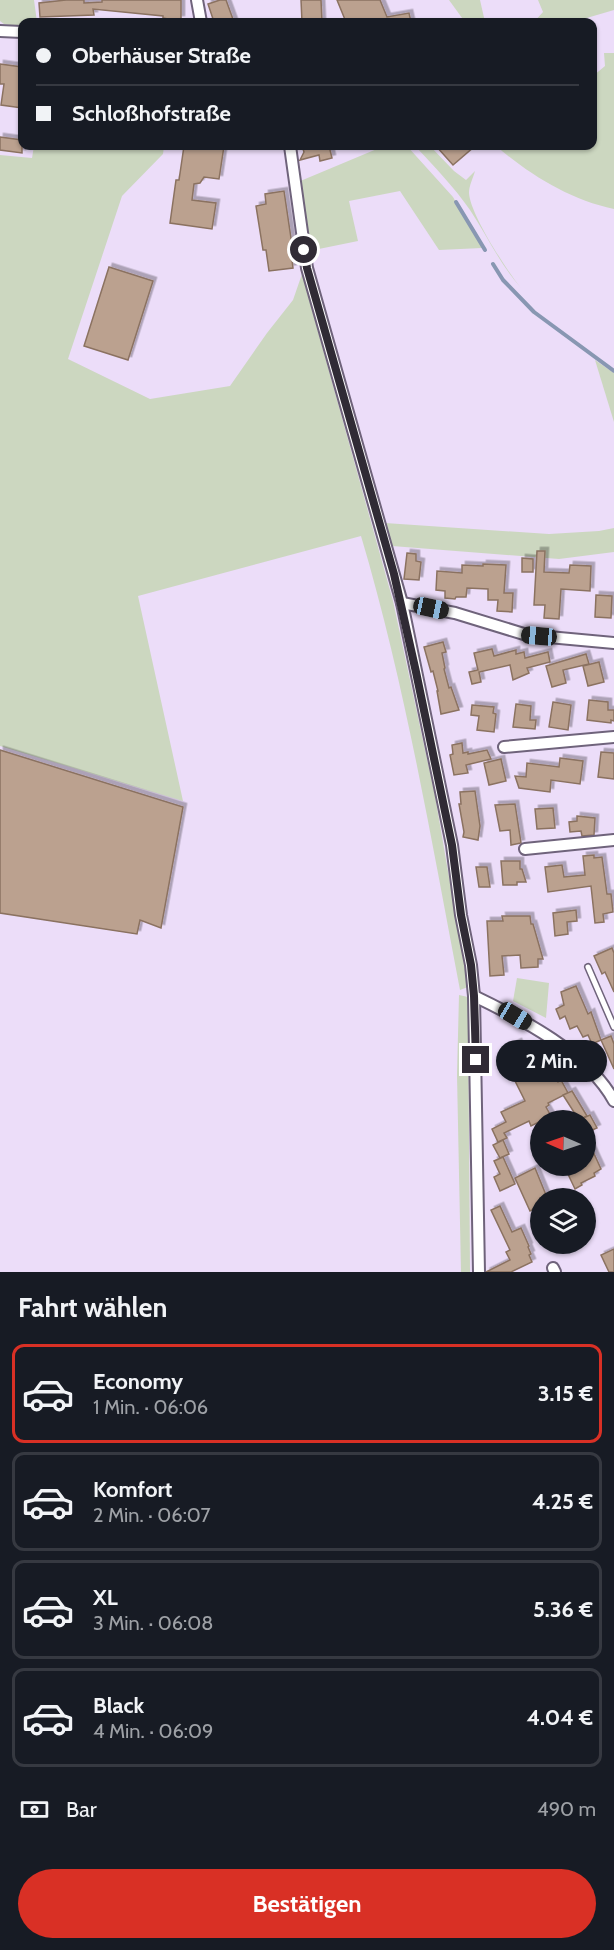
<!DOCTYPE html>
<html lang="de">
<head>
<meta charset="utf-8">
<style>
	body { margin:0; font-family:Cabin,sans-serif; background:#242831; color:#f1f3f6; height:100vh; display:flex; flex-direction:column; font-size:22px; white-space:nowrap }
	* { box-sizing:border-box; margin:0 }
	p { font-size:20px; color:#9ea1a6 }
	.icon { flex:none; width:33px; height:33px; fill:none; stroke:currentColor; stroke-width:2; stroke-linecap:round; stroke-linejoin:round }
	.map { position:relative; height:1272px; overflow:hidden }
	.side { display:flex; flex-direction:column; background:#171b24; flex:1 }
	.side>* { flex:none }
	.top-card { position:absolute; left:18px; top:18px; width:579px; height:132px; border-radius:12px; box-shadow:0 2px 4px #0004; display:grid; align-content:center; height:132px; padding:0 18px; background:#171b24 }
	.needle { width:39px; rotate:272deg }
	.tools { position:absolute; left:530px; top:1110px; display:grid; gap:12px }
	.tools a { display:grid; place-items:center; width:66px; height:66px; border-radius:50%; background:#171b24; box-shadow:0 2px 4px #0004; font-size:30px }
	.end { position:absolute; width:27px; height:27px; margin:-14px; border:8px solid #302b35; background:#fff; box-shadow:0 0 0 3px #fff }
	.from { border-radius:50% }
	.bubble { position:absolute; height:42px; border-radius:21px; background:#171b24; box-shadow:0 2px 4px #0004; font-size:20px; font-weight:700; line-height:42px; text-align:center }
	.car { position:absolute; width:18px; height:36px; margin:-18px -9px; border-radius:8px; box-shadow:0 0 4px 2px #0007; background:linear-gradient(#222 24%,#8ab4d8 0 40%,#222 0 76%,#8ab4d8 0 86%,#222 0) }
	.top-card b { display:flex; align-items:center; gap:21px; height:57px; font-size:22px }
	.top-card b+b { border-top:2px solid #363941 }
	.top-card i { width:15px; height:15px; background:#f1f3f6 }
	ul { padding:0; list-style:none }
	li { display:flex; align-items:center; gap:18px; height:99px; margin:0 12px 9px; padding:0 6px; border:3px solid #363941; border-radius:12px }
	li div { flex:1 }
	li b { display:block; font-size:22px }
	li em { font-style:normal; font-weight:700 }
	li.on { border-color:#d93025 }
	li>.icon { width:54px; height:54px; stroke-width:1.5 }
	h2 { padding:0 18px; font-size:27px; line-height:72px }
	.pay { display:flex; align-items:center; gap:15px; height:66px; padding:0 18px; font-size:22px }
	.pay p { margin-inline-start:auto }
	.primary-button { display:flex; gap:12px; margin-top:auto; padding:12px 18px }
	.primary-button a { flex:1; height:69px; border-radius:36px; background:#d93025; color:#fff; font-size:24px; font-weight:700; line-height:69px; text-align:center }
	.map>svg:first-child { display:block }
	.green { fill:#ccd7c0 }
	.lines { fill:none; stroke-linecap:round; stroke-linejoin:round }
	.stream { stroke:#8897b2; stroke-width:4 }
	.building { fill:#bba18f; stroke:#8b7261; stroke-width:1.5; filter:url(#shadow) }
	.lane-casing { stroke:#6f637b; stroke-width:8 }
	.street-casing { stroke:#6f637b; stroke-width:14 }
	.lane { stroke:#fff; stroke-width:5 }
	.street { stroke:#fff; stroke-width:10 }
	.route { stroke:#302b35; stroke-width:8 }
</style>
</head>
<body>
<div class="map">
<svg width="614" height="1272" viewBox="0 0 614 1272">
	<defs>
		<filter id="shadow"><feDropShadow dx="3.5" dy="-3.5" stdDeviation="0" flood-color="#0004"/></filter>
	</defs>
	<rect width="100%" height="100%" fill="#ecddf9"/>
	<g class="green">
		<polygon points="0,0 34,0 37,22 22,22 22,27 4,24 0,21"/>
		<polygon points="449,0 480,0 485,22 465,22"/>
		<polygon points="538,0 614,0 614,10 573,22 534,22 543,12"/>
		<path d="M604 53H614V209C570 200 530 175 496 146H592L593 76 605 66Z"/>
		<path d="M34 146H164L163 154 122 196 68 359 150 399 230 386 267 333 293 300 302 274 393 601 435 796 468 987 460 990C431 838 405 684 361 536L138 596 183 801 0 746V155L32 158Z"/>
		<polygon points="384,146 407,146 453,197 482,248 439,250 400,191 349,201 358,241 309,251 298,182"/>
		<path d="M415 146H430L454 171 466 180 475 171C473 178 469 186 469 193 470 214 507 271 521 288 499 263 488 237 470 210 454 187 434 166 415 146Z"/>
		<polygon points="595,360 614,373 614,422"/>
		<polygon points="385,523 549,534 599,531 614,528 614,552 559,559 392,546"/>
		<polygon points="517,978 549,983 546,1018 513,1001"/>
		<polygon points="459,995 468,997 470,1272 461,1272 457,1075"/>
	</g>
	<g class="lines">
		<g class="stream">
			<polyline points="456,202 485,250"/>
			<polyline points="493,264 503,280 534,312 614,371"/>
		</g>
	</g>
	<g class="building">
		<polygon points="66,0 84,0 84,3 102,2 102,0 181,0 181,19 168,19 163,18 163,16 93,9 94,15 40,17 39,3"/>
		<polygon points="220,0 226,0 234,22 214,22 208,4"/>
		<polygon points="301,0 321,0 322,22 302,22"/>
		<polygon points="337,0 380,0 387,17 409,13 411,22 346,22"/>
		<polygon points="0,64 22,67 22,108 1,105 4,84 0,84"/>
		<polygon points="0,137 22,140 22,153 0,150"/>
		<polygon points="184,146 224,146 219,179 204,177 200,183 194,184 192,200 216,203 212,229 170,223 176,180 179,180"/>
		<polygon points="302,146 329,146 332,158 320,161 319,155 300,160 304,152"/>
		<polygon points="436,146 475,146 453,165"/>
		<polygon points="284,191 292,245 290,245 293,268 269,271 266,250 263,250 256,206 266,204 265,194"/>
		<polygon points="109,267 153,281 128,360 84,346"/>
		<polygon points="537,551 545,551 544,572 569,573 570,565 591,566 590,591 561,589 559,619 544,618 545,605 534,605"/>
		<polygon points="407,553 416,554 416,561 421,562 419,580 404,579"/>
		<polygon points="522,558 533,559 533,572 522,572"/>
		<polygon points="483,564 506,565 504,593 513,593 512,612 497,611 498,600 488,600 488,589 467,588 466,597 456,597 455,599 445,598 445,591 436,590 437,571 462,573 462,565 483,566"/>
		<polygon points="596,595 612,596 611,618 595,617"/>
		<polygon points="443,642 446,652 442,653 445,668 444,669 449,688 451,687 459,710 441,714 437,691 438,691 433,671 431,672 424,647"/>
		<polygon points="492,649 494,656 516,650 516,654 524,652 525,658 548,652 550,662 527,668 529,673 513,680 510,665 479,672 481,682 472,684 469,672 478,670 474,653"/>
		<polygon points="586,654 589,664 563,670 566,683 552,687 546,666"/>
		<polygon points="599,662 604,682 588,686 583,666"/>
		<polygon points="589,700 608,702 608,710 614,710 614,721 611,720 611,723 587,720"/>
		<polygon points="553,702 571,705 568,730 549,727"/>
		<polygon points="516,704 531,706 530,720 536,720 535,729 513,727"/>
		<polygon points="472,705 494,707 493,713 496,714 494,732 477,730 479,716 471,715"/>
		<polygon points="462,743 463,753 468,752 468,754 487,750 491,759 466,765 468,773 454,775 450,755 453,754 452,745"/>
		<polygon points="0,750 183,807 161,928 140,920 137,934 0,913"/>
		<polygon points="601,752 614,753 614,779 598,777"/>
		<polygon points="560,758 583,761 580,784 551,780 550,792 519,788 515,776 526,777 527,763 559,767"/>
		<polygon points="501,759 506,781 489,785 484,763"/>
		<polygon points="475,791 480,826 478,840 463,837 464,832 459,804 461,804 460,792"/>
		<polygon points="515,804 521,843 511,845 510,830 500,831 495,805"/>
		<polygon points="553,808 555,828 537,829 535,809"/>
		<polygon points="577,816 595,818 594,835 582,836 581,831 570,832 569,822 577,821"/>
		<polygon points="594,855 594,858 602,857 607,894 611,894 613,912 603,914 604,922 595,923 591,886 548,892 545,867 562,865 564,877 585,875 583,856"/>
		<polygon points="501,861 520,861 520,869 522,869 526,882 517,882 517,885 503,885"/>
		<polygon points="476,867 487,867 490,887 479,887"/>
		<polygon points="576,910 577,921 567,922 568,934 555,936 553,913"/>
		<polygon points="502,916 530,916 531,924 533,924 543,959 538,959 538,967 521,968 520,955 502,956 504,975 490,976 487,921 503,921"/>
		<polygon points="612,948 614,953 614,992 605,972 602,974 594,956"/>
		<polygon points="576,986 588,1014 591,1012 601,1040 592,1044 588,1035 583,1037 577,1026 570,1029 565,1016 560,1019 556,1009 564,1005 561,992"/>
		<polygon points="611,1036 614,1044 614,1069 601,1040"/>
		<polygon points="518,1042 526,1058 530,1056 536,1069 549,1063 558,1082 561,1080 568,1093 548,1103 549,1105 546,1107 551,1116 531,1126 529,1121 504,1133 507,1138 498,1142 492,1129 506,1122 501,1112 525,1101 500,1051"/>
		<polygon points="572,1091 587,1116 579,1120 563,1095"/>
		<polygon points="590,1115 597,1128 588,1132 585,1120 581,1119"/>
		<polygon points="585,1134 601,1169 594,1173 595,1176 581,1183 582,1185 575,1189 566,1170 576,1166 585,1166"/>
		<polygon points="503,1140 509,1154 500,1158 493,1145"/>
		<polygon points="503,1157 515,1184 500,1191 494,1177 500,1174 494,1161"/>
		<polygon points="535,1168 546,1195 544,1196 545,1198 540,1198 540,1206 530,1211 515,1178"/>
		<polygon points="500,1206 512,1232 521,1228 529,1246 528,1247 531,1254 529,1255 532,1262 511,1272 486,1272 510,1260 506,1252 510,1250 491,1210"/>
		<polygon points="614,1249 614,1272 609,1272 601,1255"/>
	</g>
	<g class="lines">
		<defs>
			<polyline id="lane" points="588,967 614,1027"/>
			<g id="street">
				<polyline points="197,0 201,22"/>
				<polyline points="0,31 22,32"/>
				<polyline points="290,146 307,268 402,603 452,845 461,915 471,965 474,996 479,1272"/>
				<polyline points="402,603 455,613 527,635 614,643"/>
				<polyline points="504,747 614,737"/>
				<polyline points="525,849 614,840"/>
				<path d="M474 996C522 1019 588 1053 614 1101"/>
				<polyline points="553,1268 555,1272"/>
			</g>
		</defs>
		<use href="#lane" class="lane-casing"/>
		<use href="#street" class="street-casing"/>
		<use href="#lane" class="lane"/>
		<use href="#street" class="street"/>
	</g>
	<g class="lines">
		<polyline class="route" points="304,250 307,268 394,574 416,672 452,845 461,915 471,965 474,996 476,1060"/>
	</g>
</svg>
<div class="tools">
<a><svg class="needle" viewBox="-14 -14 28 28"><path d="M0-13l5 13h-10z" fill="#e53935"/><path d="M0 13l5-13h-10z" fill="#9ea1a6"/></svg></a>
<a><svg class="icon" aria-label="layers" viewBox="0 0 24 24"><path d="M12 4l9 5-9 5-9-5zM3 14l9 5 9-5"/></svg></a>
</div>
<i class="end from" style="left:304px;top:250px"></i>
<i class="end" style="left:476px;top:1060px"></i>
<div class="bubble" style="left:496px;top:1040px;width:111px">2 Min.</div>
<i class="car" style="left:431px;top:608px;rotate:102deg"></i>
<i class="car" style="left:539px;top:636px;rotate:275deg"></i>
<i class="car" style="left:515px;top:1016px;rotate:121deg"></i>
<div class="top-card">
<b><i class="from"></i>Oberhäuser Straße</b>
<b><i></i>Schloßhofstraße</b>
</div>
</div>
<section class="side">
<h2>Fahrt wählen</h2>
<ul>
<li class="on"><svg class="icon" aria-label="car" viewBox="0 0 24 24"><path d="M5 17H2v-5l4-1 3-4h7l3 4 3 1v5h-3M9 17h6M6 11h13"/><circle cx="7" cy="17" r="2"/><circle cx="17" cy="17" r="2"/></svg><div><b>Economy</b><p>1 Min. · 06:06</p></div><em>3.15 €</em></li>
<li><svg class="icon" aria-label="car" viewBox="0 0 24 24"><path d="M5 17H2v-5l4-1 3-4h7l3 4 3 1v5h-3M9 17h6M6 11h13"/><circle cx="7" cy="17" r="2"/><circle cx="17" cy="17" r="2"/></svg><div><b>Komfort</b><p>2 Min. · 06:07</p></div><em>4.25 €</em></li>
<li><svg class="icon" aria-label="car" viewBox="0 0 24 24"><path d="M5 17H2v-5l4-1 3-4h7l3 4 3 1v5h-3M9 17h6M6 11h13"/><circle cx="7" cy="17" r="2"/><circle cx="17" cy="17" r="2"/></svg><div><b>XL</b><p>3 Min. · 06:08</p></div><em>5.36 €</em></li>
<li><svg class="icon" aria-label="car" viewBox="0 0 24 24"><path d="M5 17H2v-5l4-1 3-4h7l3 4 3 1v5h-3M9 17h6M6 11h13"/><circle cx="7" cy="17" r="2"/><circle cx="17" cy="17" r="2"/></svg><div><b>Black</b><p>4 Min. · 06:09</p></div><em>4.04 €</em></li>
</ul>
<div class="pay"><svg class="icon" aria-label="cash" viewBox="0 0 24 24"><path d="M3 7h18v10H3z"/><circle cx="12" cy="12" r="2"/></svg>Bar<p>490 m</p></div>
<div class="primary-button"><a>Bestätigen</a></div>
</section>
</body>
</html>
